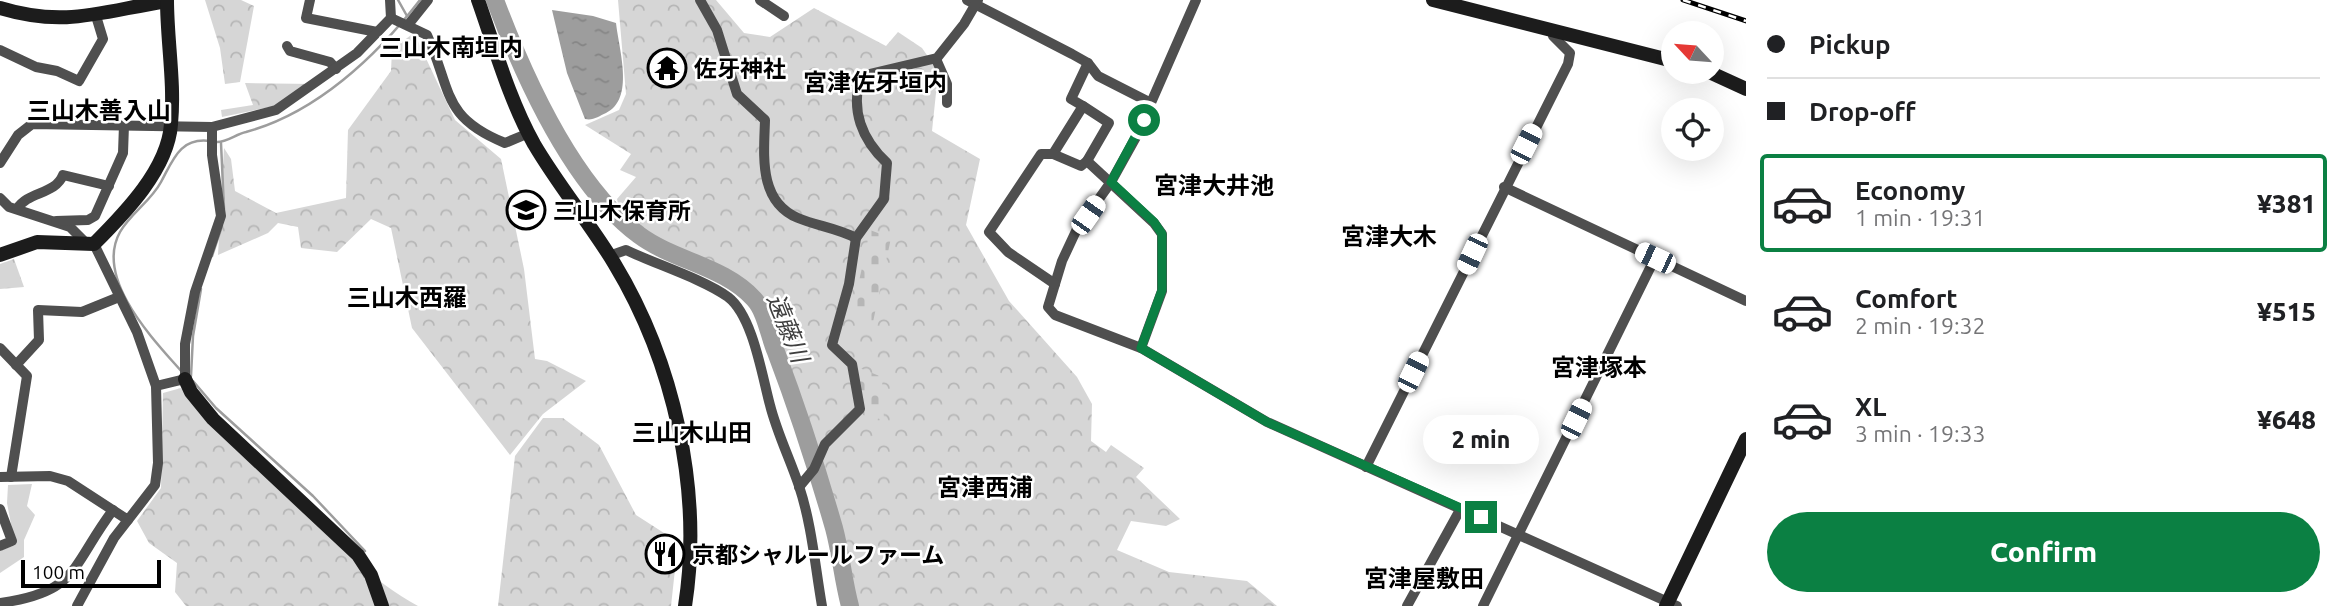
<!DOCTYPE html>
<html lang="en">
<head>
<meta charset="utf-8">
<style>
	body { margin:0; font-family:Ubuntu,"Noto Sans JP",sans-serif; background:#f6f6f6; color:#202124; height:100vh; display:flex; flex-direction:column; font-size:26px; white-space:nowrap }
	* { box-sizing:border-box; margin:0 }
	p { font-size:23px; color:#757577 }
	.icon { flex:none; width:38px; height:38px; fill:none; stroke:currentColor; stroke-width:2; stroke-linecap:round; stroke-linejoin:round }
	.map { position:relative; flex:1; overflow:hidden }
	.sheet { display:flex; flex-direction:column; background:#fff; width:595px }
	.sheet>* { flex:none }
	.top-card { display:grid; align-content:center; height:154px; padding:0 21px; background:#fff }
	.needle { width:46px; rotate:296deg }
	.buttons { position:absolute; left:1661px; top:21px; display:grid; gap:14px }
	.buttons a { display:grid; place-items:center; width:63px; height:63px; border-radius:50%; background:#fff; box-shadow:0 7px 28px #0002; font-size:35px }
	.scale { position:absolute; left:21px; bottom:18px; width:140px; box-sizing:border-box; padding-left:7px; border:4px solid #000; border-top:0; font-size:19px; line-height:24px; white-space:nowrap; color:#000; -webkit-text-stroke:5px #fff; paint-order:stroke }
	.end { position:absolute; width:32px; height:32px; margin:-16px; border:9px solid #0b8043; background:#fff; box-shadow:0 0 0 4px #fff }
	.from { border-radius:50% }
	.bubble { position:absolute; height:49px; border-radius:24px; background:#fff; box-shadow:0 7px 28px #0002; font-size:23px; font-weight:800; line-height:49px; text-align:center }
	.car { position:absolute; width:21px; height:42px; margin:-21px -10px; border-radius:9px; box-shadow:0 0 5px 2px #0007; background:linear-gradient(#fff 24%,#345 0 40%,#fff 0 76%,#345 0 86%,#fff 0) }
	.top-card b { display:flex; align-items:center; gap:24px; height:66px; font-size:26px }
	.top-card b+b { border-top:2px solid #e0e0e0 }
	.top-card i { width:18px; height:18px; background:#202124 }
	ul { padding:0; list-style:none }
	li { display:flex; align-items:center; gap:21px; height:98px; margin:0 14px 10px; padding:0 7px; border:4px solid transparent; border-radius:7px }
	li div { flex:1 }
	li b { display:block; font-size:26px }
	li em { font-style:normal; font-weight:800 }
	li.active { border-color:#0b8043 }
	li>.icon { width:63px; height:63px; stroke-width:1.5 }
	.button { display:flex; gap:14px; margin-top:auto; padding:14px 21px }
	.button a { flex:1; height:80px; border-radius:42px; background:#0b8043; color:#fff; font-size:28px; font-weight:800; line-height:80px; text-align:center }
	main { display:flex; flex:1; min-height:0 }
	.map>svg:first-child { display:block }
	.grass { fill:#d6d6d6 }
	.forest { fill:url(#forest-crowns) }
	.cemetery { fill:url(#cemetery-stones) }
	.water { fill:url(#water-ripples) }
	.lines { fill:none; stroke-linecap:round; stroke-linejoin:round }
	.stream { stroke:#9d9d9d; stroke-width:2.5 }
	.river { stroke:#9d9d9d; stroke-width:18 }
	.street { stroke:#4f4f4f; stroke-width:10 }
	.secondary { stroke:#1c1c1c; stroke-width:14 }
	.rail-casing { stroke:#000; stroke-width:5 }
	.rail { stroke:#fff; stroke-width:2.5; stroke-dasharray:8; stroke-linecap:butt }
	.route { stroke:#0b8043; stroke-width:9 }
	.labels { text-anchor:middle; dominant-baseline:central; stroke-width:5; stroke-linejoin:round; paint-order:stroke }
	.poi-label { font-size:23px; font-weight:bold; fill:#000; stroke:#fff; text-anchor:start }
	.neighbourhood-label { font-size:24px; font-weight:bold; fill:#000; stroke:#fff }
	.water-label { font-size:24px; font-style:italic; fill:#3e3e3e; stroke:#fff }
</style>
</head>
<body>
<main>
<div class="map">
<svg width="1746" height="606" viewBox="0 0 1746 606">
	<defs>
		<pattern id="forest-crowns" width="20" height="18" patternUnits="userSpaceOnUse" patternTransform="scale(1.75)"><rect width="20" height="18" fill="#d6d6d6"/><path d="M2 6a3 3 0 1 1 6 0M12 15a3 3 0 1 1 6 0" fill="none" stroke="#b6b6b6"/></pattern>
		<pattern id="cemetery-stones" width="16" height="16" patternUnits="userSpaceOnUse" patternTransform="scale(1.75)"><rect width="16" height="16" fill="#d6d6d6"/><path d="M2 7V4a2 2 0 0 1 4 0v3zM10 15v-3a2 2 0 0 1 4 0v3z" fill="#b6b6b6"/></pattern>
		<pattern id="water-ripples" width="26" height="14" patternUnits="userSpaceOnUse" patternTransform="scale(1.75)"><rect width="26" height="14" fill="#9d9d9d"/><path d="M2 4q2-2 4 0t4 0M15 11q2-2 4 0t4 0" fill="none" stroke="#858585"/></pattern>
	</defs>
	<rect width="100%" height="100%" fill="#fff"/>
	<polygon class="grass" points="32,484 27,506 35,515 24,540 24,557 0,573 0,551 15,545 7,503 8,485"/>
	<g class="forest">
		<polygon points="205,0 241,0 254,6 240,82 225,84 220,48"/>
		<polygon points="618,0 716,0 744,33 770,37 814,8 886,46 898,32 922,48 947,84 936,93 932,131 980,159 966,225 1009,301 1077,377 1092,404 1091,441 1106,452 1111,445 1144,468 1136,477 1180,519 1166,526 1131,521 1117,550 1169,572 1247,581 1277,606 854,606 835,514 808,425 762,301 737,279 642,232 621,215 617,199 636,177 620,170 631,154 585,125 619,110 626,94"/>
		<polygon points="414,33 455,120 501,159 524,269 535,359 547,361 586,381 543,414 510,455 412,328 391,228 371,219 337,252 301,248 298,227 278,223 268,233 218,255 224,148 231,159 235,191 276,213 346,198 348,130 391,71 392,49"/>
		<polygon points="245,83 314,84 275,106 222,117 221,110 253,105"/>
		<polygon points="14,259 24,287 0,289 0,264"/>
		<path d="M181 388C212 431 252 464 290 500 330 537 370 580 418 606H186L175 592 177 563 149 543 137 521 161 488 163 393Z"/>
		<polygon points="543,418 563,418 599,445 636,515 678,542 671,606 498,606 515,456"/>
	</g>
	<g class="cemetery">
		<polygon points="870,230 891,238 873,322 851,319"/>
		<polygon points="857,367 882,377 884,420 863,415"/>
	</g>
	<path class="water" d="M552 10 593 16 616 23C619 50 635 99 606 113 599 116 593 121 585 119L567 73Z"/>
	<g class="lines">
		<g class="stream">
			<polyline points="398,0 407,16"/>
			<path d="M216 142C226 143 236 134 246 132 316 113 376 57 420 0"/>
			<polyline points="221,143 224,209"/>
			<polyline points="212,256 222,226"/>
			<path d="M182 372C154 340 94 279 120 232 131 213 151 201 161 182 173 160 180 137 210 141"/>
			<polyline points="191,376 193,336 201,289"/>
			<polyline points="193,381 216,408 313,496 365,551"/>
		</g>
		<path class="river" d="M495 0C524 77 573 186 639 235 674 261 724 266 754 299 766 312 769 336 776 352 798 410 817 469 834 528 841 554 843 580 850 606"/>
		<g class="street">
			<polyline points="310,0 306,18 377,32"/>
			<path d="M700 0 717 30 737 94 765 120C764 155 758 201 798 218 817 226 837 228 856 238"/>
			<polyline points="760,0 784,16"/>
			<polyline points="967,0 1072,54 1088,63 1098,76 1151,103"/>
			<polyline points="1196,0 1136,137 1111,182 1076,231 1062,261 1048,307 1055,315 1141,348 1267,422 1677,606"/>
			<path d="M391 18 427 35C452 90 441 117 505 143L529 133"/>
			<polyline points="408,25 428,0"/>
			<polyline points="287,46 290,51 330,62 336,69"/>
			<polyline points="0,50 36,67 57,71 79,81 103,39 96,16"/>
			<polyline points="936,59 947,84 947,103"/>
			<polyline points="1083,106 1071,99 1088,63"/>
			<polyline points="1053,154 1083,106 1109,123 1087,161"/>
			<polyline points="0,163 18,135 32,124 212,127 276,110 357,53 391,18 390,0"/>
			<polyline points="1504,187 1746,301"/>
			<polyline points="0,198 9,207 70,227 87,244"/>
			<path d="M17 209C28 191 55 195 63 175L109 186"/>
			<polyline points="56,221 88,220 95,216 123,153 124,125"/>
			<path d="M609 256 626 250C655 264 703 279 728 297 753 316 762 376 770 405 777 433 790 459 799 486 812 525 815 566 822 606"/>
			<polyline points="1055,284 1008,252 989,232 1041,154 1053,154 1081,166 1087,161 1154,223 1162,234 1162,291 1141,348"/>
			<polyline points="0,348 27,376 11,477"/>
			<polyline points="16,365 39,340 38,310 82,312 119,297"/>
			<polyline points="156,386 185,379 185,344 195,292 221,216 212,155 212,127"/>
			<polyline points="1366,467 1568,64 1570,53 1553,36 1553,30"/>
			<polyline points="0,477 50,476 68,481 128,520 155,485 158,463 156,386 137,332 94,244"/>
			<path d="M799 487 814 469 825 444 860 409 852 364 832 345 849 284 856 238 884 199 887 163C862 140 850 110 861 76L937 58 964 24 978 0"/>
			<polyline points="0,509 12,541 0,546"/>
			<path d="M0 603C79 592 71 566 113 510"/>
			<polyline points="77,606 114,538 128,520"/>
			<polyline points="1407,606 1461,508"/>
			<polyline points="1483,606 1655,258"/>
		</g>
		<g class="secondary">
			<path d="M478 0C495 48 509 99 534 144 558 185 589 222 614 263 674 362 703 491 685 606"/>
			<polyline points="1433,0 1673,61"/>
			<path d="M0 8C65 28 103 11 167 1"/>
			<polyline points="1709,72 1746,89"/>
			<path d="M0 255 37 242 94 244C125 213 168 169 171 124 175 83 167 41 167 0"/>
			<polyline points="185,379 191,392 213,419 358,555 371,575 382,606"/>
			<polyline points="1666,606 1746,439"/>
		</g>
		<defs>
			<polyline id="rail" points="1683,0 1746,21"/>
		</defs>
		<use href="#rail" class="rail-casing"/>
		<use href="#rail" class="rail"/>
	</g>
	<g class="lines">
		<polyline class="route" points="1144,120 1111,182 1154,222 1162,234 1162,290 1141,348 1267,422 1481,517"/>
	</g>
	<defs>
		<symbol id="temple-ring" viewBox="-11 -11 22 22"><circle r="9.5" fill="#fff" stroke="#000" stroke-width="1.5"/><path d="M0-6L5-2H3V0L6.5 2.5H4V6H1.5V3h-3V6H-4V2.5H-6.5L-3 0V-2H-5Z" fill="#000"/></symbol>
		<symbol id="school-ring" viewBox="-11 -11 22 22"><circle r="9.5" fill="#fff" stroke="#000" stroke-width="1.5"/><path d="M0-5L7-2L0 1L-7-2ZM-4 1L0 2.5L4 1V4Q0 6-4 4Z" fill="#000"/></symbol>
		<symbol id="restaurant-ring" viewBox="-11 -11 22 22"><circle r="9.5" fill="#fff" stroke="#000" stroke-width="1.5"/><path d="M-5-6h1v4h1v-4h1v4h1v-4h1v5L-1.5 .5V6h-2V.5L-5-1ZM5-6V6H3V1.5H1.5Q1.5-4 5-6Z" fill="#000"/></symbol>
	</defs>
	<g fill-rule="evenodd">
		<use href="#temple-ring" x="645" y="46" width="44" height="44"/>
		<use href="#school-ring" x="504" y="188" width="44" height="44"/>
		<use href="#restaurant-ring" x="643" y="532" width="44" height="44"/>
	</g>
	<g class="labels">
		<g class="poi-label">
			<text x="694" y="68">佐牙神社</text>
			<text x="553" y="210">三山木保育所</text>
			<text x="692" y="554">京都シャルールファーム</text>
		</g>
		<g class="neighbourhood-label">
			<text x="451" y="47">三山木南垣内</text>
			<text x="875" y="82">宮津佐牙垣内</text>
			<text x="99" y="110">三山木善入山</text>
			<text x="1214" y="185">宮津大井池</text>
			<text x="1389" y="236">宮津大木</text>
			<text x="407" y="297">三山木西羅</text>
			<text x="1599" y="367">宮津塚本</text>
			<text x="692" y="432">三山木山田</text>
			<text x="985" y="487">宮津西浦</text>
			<text x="1424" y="578">宮津屋敷田</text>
		</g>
		<g class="water-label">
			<text transform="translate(788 328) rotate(68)">遠藤川</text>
		</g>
	</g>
</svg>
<div class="buttons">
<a><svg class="needle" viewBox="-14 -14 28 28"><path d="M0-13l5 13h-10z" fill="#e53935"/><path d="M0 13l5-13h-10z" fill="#757577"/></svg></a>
<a><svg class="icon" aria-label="locate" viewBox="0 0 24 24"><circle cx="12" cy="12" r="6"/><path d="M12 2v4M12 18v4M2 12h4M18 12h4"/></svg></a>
</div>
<div class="scale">100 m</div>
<i class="end from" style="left:1144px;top:120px"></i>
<i class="end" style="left:1481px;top:517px"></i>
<div class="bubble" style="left:1423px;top:415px;width:116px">2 min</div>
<i class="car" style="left:1526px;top:144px;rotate:27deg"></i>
<i class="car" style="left:1088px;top:215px;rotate:35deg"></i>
<i class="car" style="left:1472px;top:254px;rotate:205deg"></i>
<i class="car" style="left:1655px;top:258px;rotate:295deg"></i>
<i class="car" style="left:1413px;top:372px;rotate:26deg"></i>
<i class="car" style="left:1576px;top:419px;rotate:26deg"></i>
</div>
<section class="sheet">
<div class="top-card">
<b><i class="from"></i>Pickup</b>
<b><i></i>Drop-off</b>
</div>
<ul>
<li class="active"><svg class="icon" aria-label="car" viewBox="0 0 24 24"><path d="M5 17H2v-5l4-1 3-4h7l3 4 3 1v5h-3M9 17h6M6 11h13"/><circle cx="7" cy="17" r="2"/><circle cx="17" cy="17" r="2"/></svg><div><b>Economy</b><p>1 min · 19:31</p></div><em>¥381</em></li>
<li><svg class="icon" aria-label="car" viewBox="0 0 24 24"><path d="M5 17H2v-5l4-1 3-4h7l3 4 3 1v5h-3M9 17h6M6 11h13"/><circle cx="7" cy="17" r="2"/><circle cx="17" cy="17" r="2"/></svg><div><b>Comfort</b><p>2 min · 19:32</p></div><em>¥515</em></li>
<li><svg class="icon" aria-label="car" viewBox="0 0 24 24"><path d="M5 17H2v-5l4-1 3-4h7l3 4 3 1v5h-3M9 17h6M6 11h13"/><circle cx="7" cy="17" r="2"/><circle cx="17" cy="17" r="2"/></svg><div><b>XL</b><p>3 min · 19:33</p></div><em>¥648</em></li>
</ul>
<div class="button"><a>Confirm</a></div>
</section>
</main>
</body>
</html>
